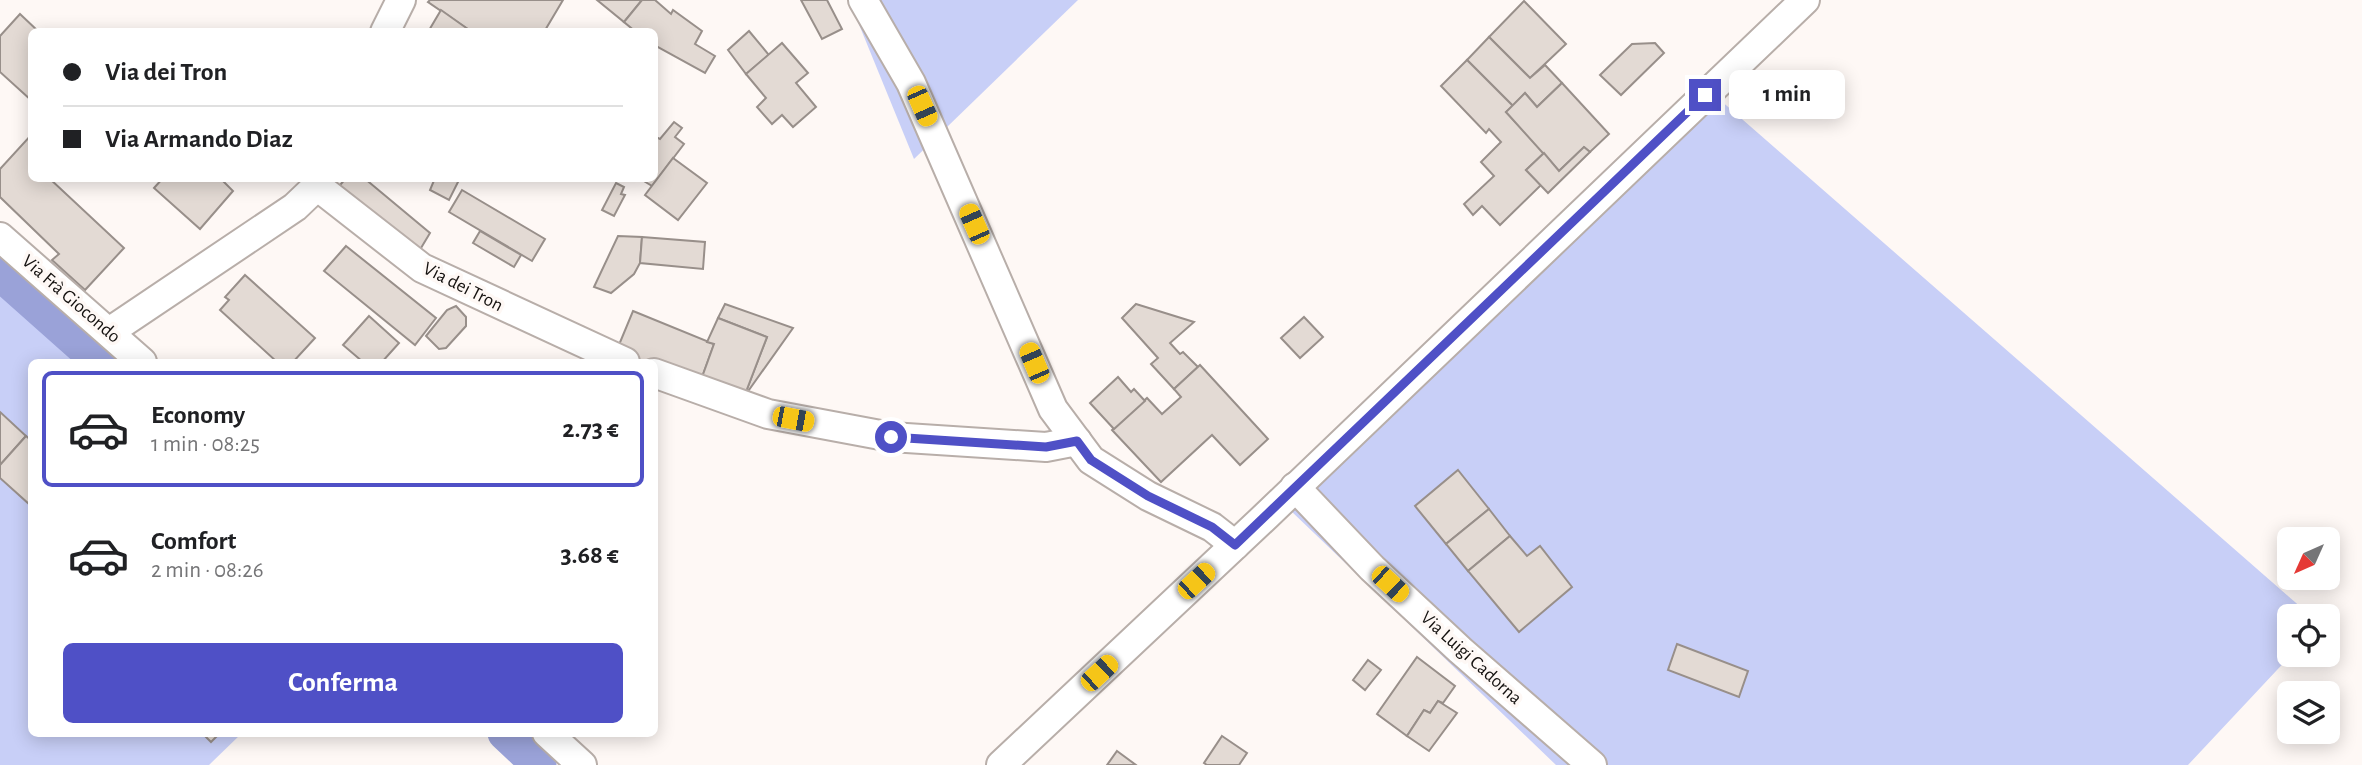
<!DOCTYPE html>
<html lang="it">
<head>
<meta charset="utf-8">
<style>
	body { margin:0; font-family:"Alegreya Sans",sans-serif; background:#f6f6f6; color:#202124; height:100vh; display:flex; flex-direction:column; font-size:26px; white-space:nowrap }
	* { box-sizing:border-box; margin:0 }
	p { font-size:23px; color:#757577 }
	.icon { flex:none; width:38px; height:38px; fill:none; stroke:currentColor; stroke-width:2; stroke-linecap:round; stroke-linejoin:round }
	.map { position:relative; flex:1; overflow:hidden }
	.panel { position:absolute; left:28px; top:359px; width:630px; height:378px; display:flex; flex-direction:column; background:#fff; border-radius:10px; box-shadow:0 4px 18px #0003 }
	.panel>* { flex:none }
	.guide { position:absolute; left:28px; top:28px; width:630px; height:154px; border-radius:10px; box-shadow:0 4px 18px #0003; display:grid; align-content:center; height:154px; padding:0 35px; background:#fff }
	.needle { width:46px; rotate:225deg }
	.tools { position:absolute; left:2277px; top:527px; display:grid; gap:14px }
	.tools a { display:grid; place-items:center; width:63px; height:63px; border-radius:10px; background:#fff; box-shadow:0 4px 18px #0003; font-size:35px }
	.end { position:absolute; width:32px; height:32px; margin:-16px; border:9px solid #4f50c6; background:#fff; box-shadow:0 0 0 4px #fff }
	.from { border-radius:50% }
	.bubble { position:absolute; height:49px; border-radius:10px; background:#fff; box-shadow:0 4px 18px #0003; font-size:23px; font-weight:600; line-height:49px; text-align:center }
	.car { position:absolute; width:21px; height:42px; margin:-21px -10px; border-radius:9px; box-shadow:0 0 5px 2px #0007; background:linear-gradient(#f5c518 24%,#345 0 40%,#f5c518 0 76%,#345 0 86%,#f5c518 0) }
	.guide b { display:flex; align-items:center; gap:24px; height:66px; font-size:26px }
	.guide b+b { border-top:2px solid #e0e0e0 }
	.guide i { width:18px; height:18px; background:#202124 }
	ul { padding:12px 0 0; list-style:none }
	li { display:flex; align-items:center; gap:21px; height:116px; margin:0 14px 10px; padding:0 21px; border:4px solid transparent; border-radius:10px }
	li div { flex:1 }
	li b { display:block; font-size:26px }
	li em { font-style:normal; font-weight:600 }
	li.active { border-color:#4f50c6 }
	li>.icon { width:63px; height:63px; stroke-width:1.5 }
	.cta { display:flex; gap:14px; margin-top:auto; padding:14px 35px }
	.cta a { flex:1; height:80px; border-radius:10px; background:#4f50c6; color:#fff; font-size:28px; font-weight:600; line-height:80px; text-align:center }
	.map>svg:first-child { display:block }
	.green { fill:#c8cff7 }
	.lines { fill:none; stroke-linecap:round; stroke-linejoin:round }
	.canal { stroke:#9aa2d8; stroke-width:35 }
	.building { fill:#e3dad4; stroke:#988f8a; stroke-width:2 }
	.minor-casing { stroke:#b8aea9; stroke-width:32 }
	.minor { stroke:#fff; stroke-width:28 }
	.route { stroke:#4f50c6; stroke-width:9 }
	.labels { text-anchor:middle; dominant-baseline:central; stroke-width:7; stroke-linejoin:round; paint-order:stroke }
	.street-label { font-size:19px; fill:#14110f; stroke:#fef8f5 }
</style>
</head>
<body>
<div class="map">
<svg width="2362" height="765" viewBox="0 0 2362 765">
	<rect width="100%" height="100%" fill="#fef8f5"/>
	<g class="green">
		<polygon points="849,0 1078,0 914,159"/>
		<polygon points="1719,99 2311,616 2289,616 2291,655 2188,765 1556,765 1290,510"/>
		<polygon points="0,293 76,362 32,362 32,733 242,733 209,765 0,765"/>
	</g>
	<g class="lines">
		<g class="canal">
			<polyline points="0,273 100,362"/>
			<polyline points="505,733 539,765"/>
		</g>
	</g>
	<g class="building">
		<polygon points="430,0 563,0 544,32 472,32 428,2"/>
		<polygon points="597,0 642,0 624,22"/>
		<polygon points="642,0 655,0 671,14 673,10 702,31 695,44 715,56 705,73 654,45 654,32 636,32 624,22"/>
		<polygon points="801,0 827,0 842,29 822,39"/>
		<polygon points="1524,1 1566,44 1530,78 1489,37"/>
		<polygon points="441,10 472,32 428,32"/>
		<polygon points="20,14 39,32 32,32 32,101 0,72 0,36"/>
		<polygon points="749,31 769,55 746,74 728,50"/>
		<polygon points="1489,37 1530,78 1545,65 1562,83 1537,107 1525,93 1513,106 1467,60"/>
		<polygon points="782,43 808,73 796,83 816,107 793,127 782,115 772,124 757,107 766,98 746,74"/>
		<polygon points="1655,43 1664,53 1621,95 1600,75 1632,44"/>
		<polygon points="1467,60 1513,106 1506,112 1544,153 1526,170 1541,185 1500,225 1482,206 1473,215 1464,204 1494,176 1481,162 1501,142 1489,129 1486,133 1441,86"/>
		<polygon points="1562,83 1609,134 1590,152 1584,147 1559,171 1506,112 1525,93 1537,107"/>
		<polygon points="674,122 682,128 675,137 684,144 652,186 639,178 654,178 654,136 660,139"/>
		<polygon points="32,134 32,178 49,178 124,248 85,290 52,260 59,254 0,197 0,169"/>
		<polygon points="1584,147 1590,152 1548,193 1526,170 1544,153 1559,171"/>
		<polygon points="673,158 707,183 678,220 645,195"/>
		<polygon points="163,178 220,178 233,191 200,229 154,188"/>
		<polygon points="346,178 364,178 430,233 415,258 335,191"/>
		<polygon points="435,178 460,178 449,200 430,190"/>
		<polygon points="616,183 624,187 621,194 625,195 614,216 602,210"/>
		<polygon points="462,190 545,239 532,261 449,212"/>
		<polygon points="480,231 521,255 514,267 473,243"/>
		<polygon points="618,236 642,237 640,263 634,274 611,293 594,287"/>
		<polygon points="642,237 705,242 703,269 640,263"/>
		<polygon points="346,246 436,318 415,345 324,271"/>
		<polygon points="245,275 315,338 293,362 277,362 220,310 229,300 225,297"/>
		<polygon points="725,304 793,328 744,397 767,337 718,318"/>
		<polygon points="1136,304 1194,322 1170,343 1180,354 1183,352 1198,367 1174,389 1151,364 1158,358 1122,318"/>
		<polygon points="456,306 466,317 466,326 446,348 439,349 426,336 447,310"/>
		<polygon points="633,311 714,344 701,380 654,362 641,362 616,352"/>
		<polygon points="369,316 399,343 382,362 363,362 343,345"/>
		<polygon points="1304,317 1323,337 1300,358 1281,338"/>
		<polygon points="718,318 767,337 744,397 701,380 714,344 707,342"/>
		<polygon points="1200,365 1268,439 1240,465 1212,435 1161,482 1112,430 1147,398 1162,414 1181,397 1174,389"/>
		<polygon points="1118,377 1131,392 1134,389 1145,401 1114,429 1090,403"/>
		<polygon points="0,412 26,436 0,465"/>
		<polygon points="26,436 32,441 32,501 29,504 0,478 0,465"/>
		<polygon points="1458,470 1489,509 1446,544 1415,506"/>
		<polygon points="1489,509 1510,536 1468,571 1446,544"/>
		<polygon points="1510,536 1527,556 1540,546 1572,587 1519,632 1468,571"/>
		<polygon points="1677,644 1748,671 1739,697 1668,670"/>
		<polygon points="1417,657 1455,686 1443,703 1438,701 1430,713 1424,710 1407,736 1377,714"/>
		<polygon points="1368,660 1381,670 1365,690 1353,680"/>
		<polygon points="1438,701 1457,713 1429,751 1407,736 1424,710 1430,713"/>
		<polygon points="202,733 220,733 211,742"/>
		<polygon points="1222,736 1247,753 1239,765 1207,765 1204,763"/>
		<polygon points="1117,751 1136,765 1107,765"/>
	</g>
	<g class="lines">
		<defs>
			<g id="minor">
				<polyline points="863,0 911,83 1053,409 1091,460 1148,496 1212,527 1235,545"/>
				<polyline points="385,32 401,0"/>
				<polyline points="317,186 422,268 625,362"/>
				<polyline points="0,237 142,362"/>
				<polyline points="109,332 295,207 317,186 320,178"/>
				<polyline points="654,373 768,414 891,437 1046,447 1077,441"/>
				<polyline points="1295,487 1372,568 1460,650 1592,765"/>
				<polyline points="547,733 582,765"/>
				<polyline points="1001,765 1267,515 1805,0"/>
			</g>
		</defs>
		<use href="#minor" class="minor-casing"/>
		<use href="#minor" class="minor"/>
	</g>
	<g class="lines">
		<polyline class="route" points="891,437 1046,447 1077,441 1091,460 1148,496 1212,527 1235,545 1705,95"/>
	</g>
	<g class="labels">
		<g class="street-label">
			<text transform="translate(463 287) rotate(27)">Via dei Tron</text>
			<text transform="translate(71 299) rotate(41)">Via Frà Giocondo</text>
			<text transform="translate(1471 658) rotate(42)">Via Luigi Cadorna</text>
		</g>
	</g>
</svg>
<div class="tools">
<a><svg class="needle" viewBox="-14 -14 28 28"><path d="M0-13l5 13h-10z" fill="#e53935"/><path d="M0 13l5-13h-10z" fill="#757577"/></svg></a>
<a><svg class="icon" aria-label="locate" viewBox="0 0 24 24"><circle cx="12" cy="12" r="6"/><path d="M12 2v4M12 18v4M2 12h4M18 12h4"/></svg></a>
<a><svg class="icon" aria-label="layers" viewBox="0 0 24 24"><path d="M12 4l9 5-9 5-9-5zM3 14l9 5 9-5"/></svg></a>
</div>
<i class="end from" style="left:891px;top:437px"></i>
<i class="end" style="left:1705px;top:95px"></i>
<div class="bubble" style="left:1729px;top:70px;width:116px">1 min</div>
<i class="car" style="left:922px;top:106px;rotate:156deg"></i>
<i class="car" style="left:974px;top:224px;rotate:336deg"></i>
<i class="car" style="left:1034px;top:363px;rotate:337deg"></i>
<i class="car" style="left:793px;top:419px;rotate:101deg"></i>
<i class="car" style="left:1196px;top:581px;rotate:47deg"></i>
<i class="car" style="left:1390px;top:584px;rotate:133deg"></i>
<i class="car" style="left:1099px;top:673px;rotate:47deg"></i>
<div class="guide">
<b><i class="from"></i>Via dei Tron</b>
<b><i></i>Via Armando Diaz</b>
</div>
<section class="panel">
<ul>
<li class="active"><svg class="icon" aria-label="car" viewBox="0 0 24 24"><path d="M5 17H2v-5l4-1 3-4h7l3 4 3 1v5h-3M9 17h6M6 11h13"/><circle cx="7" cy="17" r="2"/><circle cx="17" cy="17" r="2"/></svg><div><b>Economy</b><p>1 min · 08:25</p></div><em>2.73 €</em></li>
<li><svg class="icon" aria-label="car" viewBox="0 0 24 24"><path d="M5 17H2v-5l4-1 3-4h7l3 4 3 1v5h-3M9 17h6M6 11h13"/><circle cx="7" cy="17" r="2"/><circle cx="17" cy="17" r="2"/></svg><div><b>Comfort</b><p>2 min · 08:26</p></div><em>3.68 €</em></li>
</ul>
<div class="cta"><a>Conferma</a></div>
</section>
</div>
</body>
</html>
